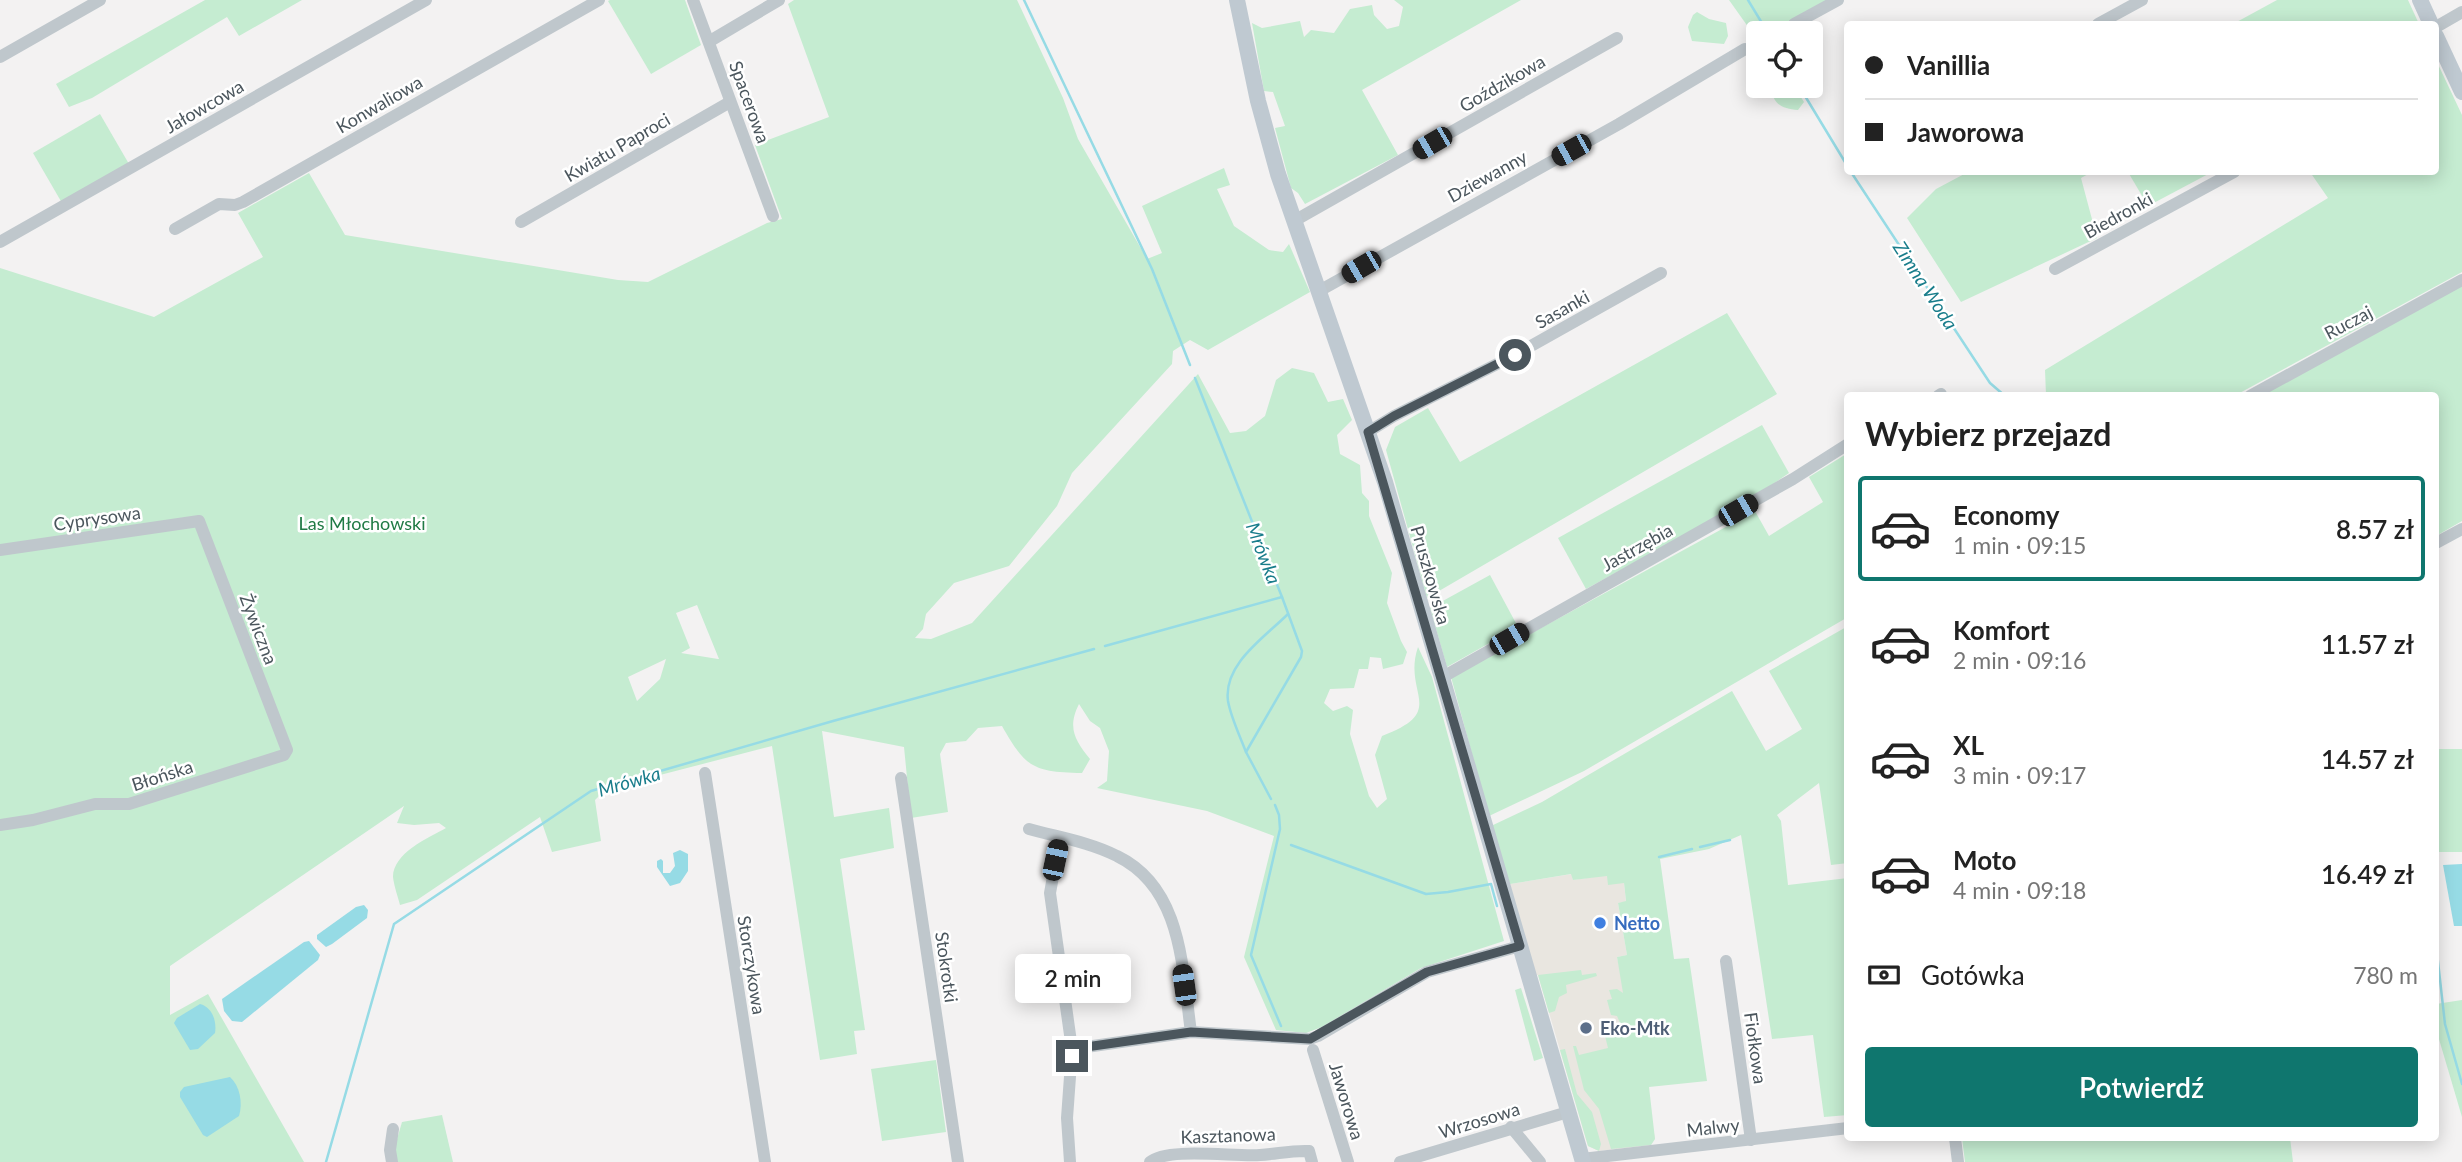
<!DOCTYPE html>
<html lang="pl">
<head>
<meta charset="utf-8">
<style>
	body { margin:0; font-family:Lato,sans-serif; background:#f6f6f6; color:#222; height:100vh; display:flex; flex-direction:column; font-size:26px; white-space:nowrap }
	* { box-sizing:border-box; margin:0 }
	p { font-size:23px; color:#767676 }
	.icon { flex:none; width:38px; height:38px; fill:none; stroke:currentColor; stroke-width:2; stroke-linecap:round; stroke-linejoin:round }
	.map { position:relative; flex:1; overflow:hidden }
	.panel { position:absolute; left:1844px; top:392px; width:595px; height:749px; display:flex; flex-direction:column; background:#fff; border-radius:7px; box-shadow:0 4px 18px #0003 }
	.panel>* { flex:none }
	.banner { position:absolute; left:1844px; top:21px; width:595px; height:154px; border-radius:7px; box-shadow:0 4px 18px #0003; display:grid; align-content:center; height:154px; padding:0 21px; background:#fff }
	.fabs { position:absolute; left:1746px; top:21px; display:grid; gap:14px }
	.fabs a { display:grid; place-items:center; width:77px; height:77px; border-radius:7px; background:#fff; box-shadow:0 4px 18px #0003; font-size:35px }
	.end { position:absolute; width:32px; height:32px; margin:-16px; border:9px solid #4b565d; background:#fff; box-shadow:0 0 0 4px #fff }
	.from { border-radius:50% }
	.bubble { position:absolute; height:49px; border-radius:7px; background:#fff; box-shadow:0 4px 18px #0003; font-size:23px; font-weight:600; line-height:49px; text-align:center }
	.car { position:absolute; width:21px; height:42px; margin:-21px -10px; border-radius:9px; box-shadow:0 0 5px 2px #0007; background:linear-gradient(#222 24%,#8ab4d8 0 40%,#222 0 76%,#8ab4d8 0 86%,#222 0) }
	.banner b { display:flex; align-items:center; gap:24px; height:66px; font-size:26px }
	.banner b+b { border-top:2px solid #e0e0e0 }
	.banner i { width:18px; height:18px; background:#222 }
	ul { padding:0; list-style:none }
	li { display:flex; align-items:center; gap:21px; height:105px; margin:0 14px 10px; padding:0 7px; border:4px solid transparent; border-radius:7px }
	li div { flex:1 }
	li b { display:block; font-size:26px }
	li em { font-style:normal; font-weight:600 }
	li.on { border-color:#0f766e }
	li>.icon { width:63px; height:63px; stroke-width:1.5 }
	h2 { padding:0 21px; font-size:32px; line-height:84px }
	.pay { display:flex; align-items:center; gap:18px; height:77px; padding:0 21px; font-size:26px }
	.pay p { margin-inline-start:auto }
	.cta { display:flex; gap:14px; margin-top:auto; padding:14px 21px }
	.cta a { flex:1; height:80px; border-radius:7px; background:#0f766e; color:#fff; font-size:28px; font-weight:600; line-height:80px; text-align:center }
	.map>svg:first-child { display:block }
	.commercial { fill:#e9e6e0 }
	.green { fill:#c5ecd1; fill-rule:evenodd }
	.water { fill:#96dbe5 }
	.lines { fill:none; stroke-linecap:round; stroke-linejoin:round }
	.stream { stroke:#96dbe5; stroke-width:2.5 }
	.street { stroke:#bfc7cc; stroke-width:12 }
	.secondary { stroke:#bfc9d1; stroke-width:16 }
	.route { stroke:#4b565d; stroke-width:9 }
	.shop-dot { fill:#3f7fe0; stroke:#fff; stroke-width:2.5 }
	.service-dot { fill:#5c6f8a; stroke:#fff; stroke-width:2.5 }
	.labels { text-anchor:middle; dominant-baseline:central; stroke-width:5; stroke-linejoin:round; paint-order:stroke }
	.street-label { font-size:18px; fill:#4b565d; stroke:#fff }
	.park-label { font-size:18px; fill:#207a45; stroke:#fff }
	.shop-label { font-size:18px; font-weight:bold; fill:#366cbe; stroke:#fff; text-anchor:start }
	.service-label { font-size:18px; font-weight:bold; fill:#4e5e75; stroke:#fff; text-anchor:start }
	.water-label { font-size:19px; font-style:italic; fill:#197d8b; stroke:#fff }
</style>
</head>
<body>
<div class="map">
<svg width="2462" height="1162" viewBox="0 0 2462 1162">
	<rect width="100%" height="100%" fill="#f3f2f2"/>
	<polygon class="commercial" points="1572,874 1573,880 1607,875 1624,883 1626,902 1618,903 1627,955 1617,957 1655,1138 1651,1145 1599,1151 1588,1146 1538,975 1535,975 1510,884"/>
	<g class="green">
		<polygon points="205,0 302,0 239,36 227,17 92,98 69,107 56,84"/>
		<polygon points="610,0 685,0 701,45 651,74 608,1"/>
		<path d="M794 0H1017L1063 98 1078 139 1147 259 1162 253 1142 206 1224 168 1230 185 1217 189 1234 226 1269 250 1283 252 1289 244 1310 292 1208 350 1190 340 1173 351 1172 364 1072 473 1057 506 1009 566 954 583 926 614 923 629 915 638 931 639 972 623 1198 374 1230 433 1246 431 1265 416 1276 380 1292 368 1314 373 1328 402 1343 399 1352 420 1337 435 1340 454 1360 465 1362 493 1369 501V516L1392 573 1387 603 1401 641 1407 652 1403 664 1383 669 1381 658 1370 657 1368 669H1359L1354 688 1330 689 1324 703 1333 711 1347 706 1353 710 1350 734 1369 796 1377 808 1387 799 1375 755 1382 736C1449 711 1402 694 1418 647L1432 677 1504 941 1421 968 1322 1027 1306 1033 1276 1030 1244 957 1274 836 1207 811 1097 788 1107 781 1109 751 1100 728 1090 721 1079 704C1067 728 1075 740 1090 759L1082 773C1035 772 1026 769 1002 726L978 728 966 741 946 743 940 754 948 812 911 818 904 747 822 731 834 817 889 808 894 848 840 859 865 1030 854 1031 857 1054 820 1060 772 746 606 789 595 800 601 841 552 852 540 817 417 900 400 905C398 897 394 886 393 877 393 853 428 838 446 828L439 823 414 825 397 823 404 806 170 966V1015L208 994 304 1162H0V268L154 317 263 257 238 213 309 173 345 235 618 280 648 282 767 223 782 219 755 145 829 117 788 4ZM697 605 719 659H718L681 653 690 648 676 613ZM666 659 660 679 637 701 628 677Z"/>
		<polygon points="1394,0 1521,0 1362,90 1398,155 1305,204 1298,193 1291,188 1275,128 1285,126 1273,92 1264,91 1252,23 1262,28 1300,21 1304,37 1311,30 1334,33 1350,9 1372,5 1374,15 1387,29 1399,26 1403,7"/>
		<polygon points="1729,0 1831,0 1773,33 1759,33 1759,49 1756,38"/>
		<polygon points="2277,0 2408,0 2419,24 2233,24"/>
		<polygon points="1697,12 1709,19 1726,23 1728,36 1724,44 1692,41 1688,27 1693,15"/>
		<polygon points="2436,60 2462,115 2462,272 2236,395 2046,395 2045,370 2328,198 2310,172 2436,172"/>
		<path d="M1771 86H1794L1804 102 1798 110C1781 109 1772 103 1771 86Z"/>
		<polygon points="100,114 129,164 62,203 33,153"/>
		<polygon points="1968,172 2092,172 2081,178 2097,238 1961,302 1907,218 1936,189"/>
		<polygon points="2128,172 2212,172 2148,206"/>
		<polygon points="2462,285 2462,521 2436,536 2436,396 2260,396"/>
		<polygon points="1727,313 1777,394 1427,598 1386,450 1395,427 1428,408 1460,462"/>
		<polygon points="1762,425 1789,473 1751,499 1586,589 1558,538"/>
		<polygon points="1848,453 1848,617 1584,771 1489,816 1451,677 1755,511 1769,536 1823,502 1809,477"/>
		<polygon points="1490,575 1518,627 1447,667 1430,608"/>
		<polygon points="1848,626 1848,863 1831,865 1819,783 1777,815 1781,821 1788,885 1848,878 1848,1115 1824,1117 1813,1035 1772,1039 1741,835 1709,849 1660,859 1674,959 1689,958 1707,1081 1649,1087 1655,1139 1651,1145 1611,1149 1599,1109 1584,1090 1573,1046 1576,1046 1579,1055 1608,1048 1603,1028 1620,1023 1617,1016 1611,1015 1607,1000 1612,999 1609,990 1617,989 1623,993 1617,957 1627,955 1618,903 1626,901 1624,883 1608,885 1607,876 1573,880 1571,874 1510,884 1491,826 1542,802 1732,691 1766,751 1802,729 1769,671"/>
		<rect x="2436" y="749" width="26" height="103"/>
		<polygon points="1581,970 1582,975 1596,973 1597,976 1566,985 1567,993 1559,997 1555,1011 1549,1013 1538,975"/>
		<polygon points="1521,988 1543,1058 1534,1061 1515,990"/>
		<polygon points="2462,1000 2462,1117 2436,1029 2436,1004"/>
		<polygon points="1565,1049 1577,1094 1592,1112 1601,1144 1599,1151 1588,1146 1560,1050"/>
		<polygon points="936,1060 946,1132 882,1141 871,1069"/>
		<polygon points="442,1115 453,1162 395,1162 393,1153 402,1122"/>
		<polygon points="1962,1138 2290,1138 2293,1162 1965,1162"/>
	</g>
	<g class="water">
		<polygon points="680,850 688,854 688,871 680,883 670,886 657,867 657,861 661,859 663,861 663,873 670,873 675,866 673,853"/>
		<polygon points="2462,864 2462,926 2454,926 2443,865"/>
		<polygon points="364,905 368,910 367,918 332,944 326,947 317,939 317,935 356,907"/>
		<polygon points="309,941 320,955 318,960 242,1022 232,1021 224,1011 222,999 304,942"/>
		<path d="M200 1004C212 1007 217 1021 215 1033L198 1049 190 1050 174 1023 177 1018Z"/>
		<path d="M230 1077C240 1086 243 1103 239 1116L207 1137 203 1135 180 1097V1092L184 1087Z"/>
	</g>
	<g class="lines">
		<g class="stream">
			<polyline points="1024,0 1152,269 1190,365"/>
			<polyline points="1748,0 1768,33"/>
			<polyline points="1799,86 1848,167"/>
			<polyline points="1851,172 1990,383 2005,396"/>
			<polyline points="1105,646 1282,597 1195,378"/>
			<path d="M1246 752C1240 736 1231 718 1228 701 1223 664 1265 637 1288 614"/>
			<polyline points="1271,799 1246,752 1301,657 1302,651 1282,597"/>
			<polyline points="1275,805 1279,815 1280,829 1251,955 1281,1026"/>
			<polyline points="1291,845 1426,894 1448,892 1491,884 1497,906"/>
			<polyline points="1700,847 1730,840"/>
			<polyline points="1659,857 1692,849"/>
			<polyline points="2436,944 2445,1024 2462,1084"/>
			<polyline points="326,1162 394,924 591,791 833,721 1094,649"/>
		</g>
		<g class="street">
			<polyline points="693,0 773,216"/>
			<polyline points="1794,24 1838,0"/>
			<polyline points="2098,24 2142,0"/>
			<polyline points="2436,27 2462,12"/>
			<polyline points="710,41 779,0"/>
			<polyline points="0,57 100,0"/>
			<polyline points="1294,221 1617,38"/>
			<polyline points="521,222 730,102"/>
			<polyline points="175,229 219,204 235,205 243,202 599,0"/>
			<polyline points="0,242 426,0"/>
			<polyline points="2055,269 2234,172"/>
			<polyline points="1319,291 1619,124 1745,49"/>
			<polyline points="1938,396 1941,394"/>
			<polyline points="2250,396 2462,280"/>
			<polyline points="1368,432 1394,416 1515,355 1661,273"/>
			<polyline points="2436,543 2462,529"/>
			<polyline points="0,550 199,521 287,750 284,755 129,804 95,804 33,820 0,825"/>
			<polyline points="1441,678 1793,479 1848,444"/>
			<polyline points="705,773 765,1162"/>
			<polyline points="901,778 958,1162"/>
			<path d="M1029 829C1057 837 1090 842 1117 856 1183 888 1182 969 1191 1032"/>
			<polyline points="1060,838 1050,893 1072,1049 1067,1118 1070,1162"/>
			<polyline points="1726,961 1751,1140"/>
			<polyline points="1072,1049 1191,1032 1310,1039 1318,1036 1427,972 1520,946"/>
			<polyline points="1313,1050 1348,1162"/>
			<polyline points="1511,1127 1540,1162"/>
			<polyline points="1955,1138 1958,1162"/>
			<polyline points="1582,1159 1848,1128"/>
			<polyline points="392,1162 390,1150 393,1129"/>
			<path d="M1150 1162C1167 1147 1235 1157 1260 1155 1277 1154 1292 1150 1309 1151L1312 1162"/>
			<polyline points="1400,1162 1568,1112"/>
		</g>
		<g class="secondary">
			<polyline points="1237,0 1258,101 1278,174 1385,482 1583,1162"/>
			<polyline points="2420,0 2431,24"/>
			<polyline points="2436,36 2462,92"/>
		</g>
	</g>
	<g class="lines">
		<polyline class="route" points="1072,1056 1072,1049 1191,1032 1310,1039 1427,972 1520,946 1368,432 1394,416 1515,355"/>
	</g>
	<circle class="shop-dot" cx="1600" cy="923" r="7"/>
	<circle class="service-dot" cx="1586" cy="1028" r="7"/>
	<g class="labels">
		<g class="street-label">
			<text transform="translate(1502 83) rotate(-30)">Goździkowa</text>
			<text transform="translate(750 102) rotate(70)">Spacerowa</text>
			<text transform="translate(379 104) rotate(-30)">Konwaliowa</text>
			<text transform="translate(204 106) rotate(-30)">Jałowcowa</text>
			<text transform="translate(617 147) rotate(-30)">Kwiatu Paproci</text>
			<text transform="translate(1487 176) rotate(-29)">Dziewanny</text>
			<text transform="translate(2118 215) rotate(-29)">Biedronki</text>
			<text transform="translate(1562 309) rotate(-29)">Sasanki</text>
			<text transform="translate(2348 322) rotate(-28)">Ruczaj</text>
			<text transform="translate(97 518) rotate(-8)">Cyprysowa</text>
			<text transform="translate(1637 547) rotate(-29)">Jastrzębia</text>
			<text transform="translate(1431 575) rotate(74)">Pruszkowska</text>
			<text transform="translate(259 629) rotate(69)">Żywiczna</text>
			<text transform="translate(162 775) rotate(-18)">Błońska</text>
			<text transform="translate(752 965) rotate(81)">Storczykowa</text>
			<text transform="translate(947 967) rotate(82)">Stokrotki</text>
			<text transform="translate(1756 1048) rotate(82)">Fiołkowa</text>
			<text transform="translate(1347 1101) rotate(73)">Jaworowa</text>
			<text transform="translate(1479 1120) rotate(-17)">Wrzosowa</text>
			<text transform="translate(1713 1127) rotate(-6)">Malwy</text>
			<text transform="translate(1228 1135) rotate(-2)">Kasztanowa</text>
		</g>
		<g class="park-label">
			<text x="362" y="523">Las Młochowski</text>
		</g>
		<g class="shop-label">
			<text x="1614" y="923">Netto</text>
		</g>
		<g class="service-label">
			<text x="1600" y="1028">Eko-Mtk</text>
		</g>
		<g class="water-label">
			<text transform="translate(1926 285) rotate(57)">Zimna Woda</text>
			<text transform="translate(1264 553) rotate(69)">Mrówka</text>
			<text transform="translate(629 781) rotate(-16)">Mrówka</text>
		</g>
	</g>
</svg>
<div class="fabs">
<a><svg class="icon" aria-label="locate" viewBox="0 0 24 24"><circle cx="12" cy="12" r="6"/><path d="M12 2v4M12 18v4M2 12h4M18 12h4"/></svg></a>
</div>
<i class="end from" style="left:1515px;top:355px"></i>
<i class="end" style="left:1072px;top:1056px"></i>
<div class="bubble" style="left:1015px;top:954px;width:116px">2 min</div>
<i class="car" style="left:1432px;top:143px;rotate:240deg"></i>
<i class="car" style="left:1571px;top:150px;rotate:241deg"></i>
<i class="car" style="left:1361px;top:267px;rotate:240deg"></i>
<i class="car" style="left:1738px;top:510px;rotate:60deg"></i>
<i class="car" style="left:1509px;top:639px;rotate:60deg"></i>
<i class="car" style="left:1055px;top:860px;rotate:12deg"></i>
<i class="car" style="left:1184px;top:985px;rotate:352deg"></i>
<div class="banner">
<b><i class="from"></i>Vanillia</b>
<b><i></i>Jaworowa</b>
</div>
<section class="panel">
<h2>Wybierz przejazd</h2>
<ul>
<li class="on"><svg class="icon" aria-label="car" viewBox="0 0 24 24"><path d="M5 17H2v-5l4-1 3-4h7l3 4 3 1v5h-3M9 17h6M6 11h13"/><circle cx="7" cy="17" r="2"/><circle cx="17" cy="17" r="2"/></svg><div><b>Economy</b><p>1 min · 09:15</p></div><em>8.57 zł</em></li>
<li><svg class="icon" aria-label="car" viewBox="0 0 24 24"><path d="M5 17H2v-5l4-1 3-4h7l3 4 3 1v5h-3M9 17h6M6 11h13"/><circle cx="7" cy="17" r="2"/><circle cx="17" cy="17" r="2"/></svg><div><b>Komfort</b><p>2 min · 09:16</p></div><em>11.57 zł</em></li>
<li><svg class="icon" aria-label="car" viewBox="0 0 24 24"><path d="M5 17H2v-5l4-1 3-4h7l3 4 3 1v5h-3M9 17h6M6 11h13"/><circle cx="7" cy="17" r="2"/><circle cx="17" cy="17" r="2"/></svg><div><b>XL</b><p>3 min · 09:17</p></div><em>14.57 zł</em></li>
<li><svg class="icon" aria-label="car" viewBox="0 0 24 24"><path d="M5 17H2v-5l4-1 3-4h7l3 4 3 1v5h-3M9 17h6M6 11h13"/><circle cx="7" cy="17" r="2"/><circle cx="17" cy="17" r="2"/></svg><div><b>Moto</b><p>4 min · 09:18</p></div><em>16.49 zł</em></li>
</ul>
<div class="pay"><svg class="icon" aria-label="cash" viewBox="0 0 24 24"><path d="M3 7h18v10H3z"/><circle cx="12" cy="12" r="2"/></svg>Gotówka<p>780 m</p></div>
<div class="cta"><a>Potwierdź</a></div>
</section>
</div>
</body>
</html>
